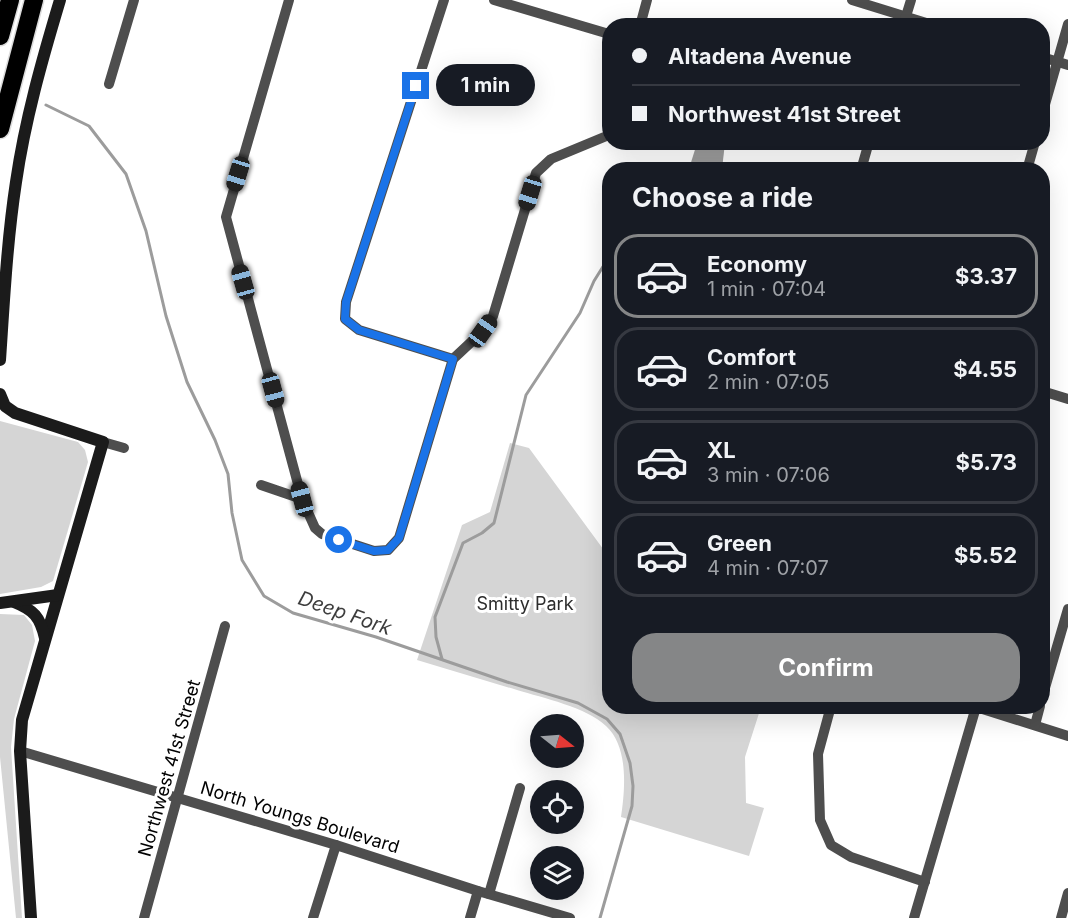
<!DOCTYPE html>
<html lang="en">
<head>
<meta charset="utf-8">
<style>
	body { margin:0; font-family:Inter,sans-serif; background:#242831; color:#f1f3f6; height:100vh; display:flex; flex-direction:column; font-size:22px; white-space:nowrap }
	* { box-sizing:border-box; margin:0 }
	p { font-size:20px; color:#9ea1a6 }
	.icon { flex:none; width:33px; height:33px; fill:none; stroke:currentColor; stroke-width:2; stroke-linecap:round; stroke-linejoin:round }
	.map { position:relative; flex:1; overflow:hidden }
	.sheet { position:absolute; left:602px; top:162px; width:448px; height:552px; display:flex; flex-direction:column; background:#171b24; border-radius:24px; box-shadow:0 6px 24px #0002 }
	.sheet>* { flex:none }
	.hud { position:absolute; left:602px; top:18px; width:448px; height:132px; border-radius:24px; box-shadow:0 6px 24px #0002; display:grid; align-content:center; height:132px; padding:0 30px; background:#171b24 }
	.needle { width:39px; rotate:107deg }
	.controls { position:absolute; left:530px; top:714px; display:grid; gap:12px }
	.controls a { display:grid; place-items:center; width:54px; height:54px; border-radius:50%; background:#171b24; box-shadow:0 6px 24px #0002; font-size:30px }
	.end { position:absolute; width:27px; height:27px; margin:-14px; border:8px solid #1a73e8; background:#fff; box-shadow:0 0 0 3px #fff }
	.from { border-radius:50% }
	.bubble { position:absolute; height:42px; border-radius:21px; background:#171b24; box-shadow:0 6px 24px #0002; font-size:20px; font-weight:700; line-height:42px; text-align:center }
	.car { position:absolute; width:18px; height:36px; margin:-18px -9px; border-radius:8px; box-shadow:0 0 4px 2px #0007; background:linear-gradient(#222 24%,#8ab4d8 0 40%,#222 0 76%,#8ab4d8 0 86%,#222 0) }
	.hud b { display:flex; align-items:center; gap:21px; height:57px; font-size:22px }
	.hud b+b { border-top:2px solid #363941 }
	.hud i { width:15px; height:15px; background:#f1f3f6 }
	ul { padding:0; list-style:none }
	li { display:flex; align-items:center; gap:18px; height:84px; margin:0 12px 9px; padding:0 18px; border:3px solid #363941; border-radius:24px }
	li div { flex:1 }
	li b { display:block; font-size:22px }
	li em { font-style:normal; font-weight:700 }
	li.selected { border-color:#858687 }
	li>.icon { width:54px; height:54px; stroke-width:1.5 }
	h2 { padding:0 30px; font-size:27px; line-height:72px }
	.cta { display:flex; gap:12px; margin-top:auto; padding:12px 30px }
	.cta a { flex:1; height:69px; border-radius:24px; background:#858687; color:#fff; font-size:24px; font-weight:700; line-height:69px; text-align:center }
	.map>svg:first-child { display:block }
	.green { fill:#d5d5d5 }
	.water { fill:#9c9c9c }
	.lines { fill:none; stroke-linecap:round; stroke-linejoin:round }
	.stream { stroke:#9c9c9c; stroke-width:3 }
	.motorway-casing { stroke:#dbdbdb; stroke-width:21 }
	.minor { stroke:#4e4e4e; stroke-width:10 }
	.secondary { stroke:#1b1b1b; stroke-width:12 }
	.motorway { stroke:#000; stroke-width:18 }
	.route { stroke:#1a73e8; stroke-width:8 }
	.labels { text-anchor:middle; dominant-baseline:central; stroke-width:6; stroke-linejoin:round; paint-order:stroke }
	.park-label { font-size:18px; fill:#2c2c2c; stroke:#fff }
	.street-label { font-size:18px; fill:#000; stroke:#fff }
	.water-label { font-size:20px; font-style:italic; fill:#3d3d3d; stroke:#fff }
</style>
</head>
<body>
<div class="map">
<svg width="1068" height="918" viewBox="0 0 1068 918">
	<rect width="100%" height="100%" fill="#fff"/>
	<g class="green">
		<polygon points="0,421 78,442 85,450 88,462 53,581 41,587 0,594"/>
		<path d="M510 443 529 448 609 557V706L761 707 745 757 746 803 764 808 749 856 621 817C625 790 629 747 606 726 586 707 543 698 517 690 484 680 450 670 417 660L462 525 490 512Z"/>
		<polygon points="0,614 24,615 32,625 35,641 14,719 11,747 22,918 16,918 0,757"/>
	</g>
	<polygon class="water" points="697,143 725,143 722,169 689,169"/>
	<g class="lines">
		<g class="stream">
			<polyline points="46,105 89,126 126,174 146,231 166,316 187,382 215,440 228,474 232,513 242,560 264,596 293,613 376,637 507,682 578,703 607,719 620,734 630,763 633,786 632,806 600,918"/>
			<polyline points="442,659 436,637 435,617 463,543 482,533 494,523 526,395 580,313 594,281 609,257"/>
		</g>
		<defs>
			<g id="motorway">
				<polyline points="0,36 10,0"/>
				<polyline points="0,129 34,0"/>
			</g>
		</defs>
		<use href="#motorway" class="motorway-casing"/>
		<g class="minor">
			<polyline points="289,0 226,217 302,499 315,528 322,534 374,551 388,550 399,538 453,359 483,331 493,316 536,173 551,159 609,135"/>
			<polyline points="444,0 346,302 345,319 359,330 453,359"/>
			<polyline points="494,0 609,34"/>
			<polyline points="852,0 936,26"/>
			<polyline points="640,26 647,0"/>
			<polyline points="903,26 911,0"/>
			<polyline points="1042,57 1068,65"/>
			<polyline points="109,84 134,0"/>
			<polyline points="1042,115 1068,24"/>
			<polyline points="861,170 869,142"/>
			<polyline points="1027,170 1035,142"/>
			<polyline points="1042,391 1068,399"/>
			<polyline points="103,442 124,448"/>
			<polyline points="261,485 302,499"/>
			<polyline points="1042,698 1068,609"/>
			<polyline points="831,706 818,754 820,820 831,845 851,857 925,882"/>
			<polyline points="973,706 1068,736"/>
			<polyline points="1035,725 1040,706"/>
			<polyline points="20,751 336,845 478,891 570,918"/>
			<polyline points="489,894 520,788"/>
			<polyline points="144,918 225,626"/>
			<polyline points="313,918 336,845"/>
			<polyline points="470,918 478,891"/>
			<polyline points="914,918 976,707"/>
			<polyline points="1061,918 1068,893"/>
		</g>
		<g class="secondary">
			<path d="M0 360C4 301 7 241 16 182 25 120 42 60 60 0"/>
			<polyline points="0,394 5,406 15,413 103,442 22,720 20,751 31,918"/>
			<path d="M14 602C34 610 40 617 45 638"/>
			<polyline points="0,603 58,595"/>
		</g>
		<use href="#motorway" class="motorway"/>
	</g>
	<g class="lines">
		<polyline class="route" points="339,540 374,551 388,550 399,538 453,359 359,330 345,319 346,302 416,86"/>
	</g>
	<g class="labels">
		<g class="park-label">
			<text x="525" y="603">Smitty Park</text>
		</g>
		<g class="street-label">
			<text transform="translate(169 768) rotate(-74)">Northwest 41st Street</text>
			<text transform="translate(300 817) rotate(17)">North Youngs Boulevard</text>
		</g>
		<g class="water-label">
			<text transform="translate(345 613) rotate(19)">Deep Fork</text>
		</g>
	</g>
</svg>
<div class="controls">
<a><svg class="needle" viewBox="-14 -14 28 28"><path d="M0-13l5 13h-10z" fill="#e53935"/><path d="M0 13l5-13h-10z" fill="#9ea1a6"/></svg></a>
<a><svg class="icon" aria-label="locate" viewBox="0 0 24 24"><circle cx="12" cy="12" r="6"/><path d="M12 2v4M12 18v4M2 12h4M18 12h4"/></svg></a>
<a><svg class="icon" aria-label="layers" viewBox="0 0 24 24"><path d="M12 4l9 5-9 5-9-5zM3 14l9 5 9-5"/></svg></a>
</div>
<i class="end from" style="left:339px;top:540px"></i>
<i class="end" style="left:416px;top:86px"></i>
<div class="bubble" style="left:436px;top:64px;width:99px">1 min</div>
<i class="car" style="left:238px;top:174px;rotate:197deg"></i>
<i class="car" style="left:530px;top:193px;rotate:197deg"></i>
<i class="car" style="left:243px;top:282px;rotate:344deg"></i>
<i class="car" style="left:483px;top:331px;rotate:35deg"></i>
<i class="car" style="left:273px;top:390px;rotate:165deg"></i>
<i class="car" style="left:302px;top:499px;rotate:345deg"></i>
<div class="hud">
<b><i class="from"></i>Altadena Avenue</b>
<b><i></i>Northwest 41st Street</b>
</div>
<section class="sheet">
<h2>Choose a ride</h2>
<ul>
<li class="selected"><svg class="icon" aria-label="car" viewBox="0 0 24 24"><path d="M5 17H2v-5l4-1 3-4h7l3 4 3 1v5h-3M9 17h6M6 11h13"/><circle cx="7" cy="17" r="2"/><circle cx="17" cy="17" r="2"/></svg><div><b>Economy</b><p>1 min · 07:04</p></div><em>$3.37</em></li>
<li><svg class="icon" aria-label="car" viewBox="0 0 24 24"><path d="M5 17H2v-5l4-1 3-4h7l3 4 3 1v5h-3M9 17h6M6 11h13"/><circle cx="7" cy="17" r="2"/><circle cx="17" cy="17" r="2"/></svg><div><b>Comfort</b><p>2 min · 07:05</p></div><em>$4.55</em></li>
<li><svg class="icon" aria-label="car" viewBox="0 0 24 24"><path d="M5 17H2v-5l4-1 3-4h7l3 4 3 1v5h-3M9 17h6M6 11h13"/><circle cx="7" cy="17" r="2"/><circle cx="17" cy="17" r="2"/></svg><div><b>XL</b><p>3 min · 07:06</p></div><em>$5.73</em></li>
<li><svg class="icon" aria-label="car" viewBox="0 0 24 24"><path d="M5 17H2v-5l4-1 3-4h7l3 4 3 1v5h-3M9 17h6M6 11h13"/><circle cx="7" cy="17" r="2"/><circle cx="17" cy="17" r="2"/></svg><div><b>Green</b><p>4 min · 07:07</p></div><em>$5.52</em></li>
</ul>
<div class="cta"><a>Confirm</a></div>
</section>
</div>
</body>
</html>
